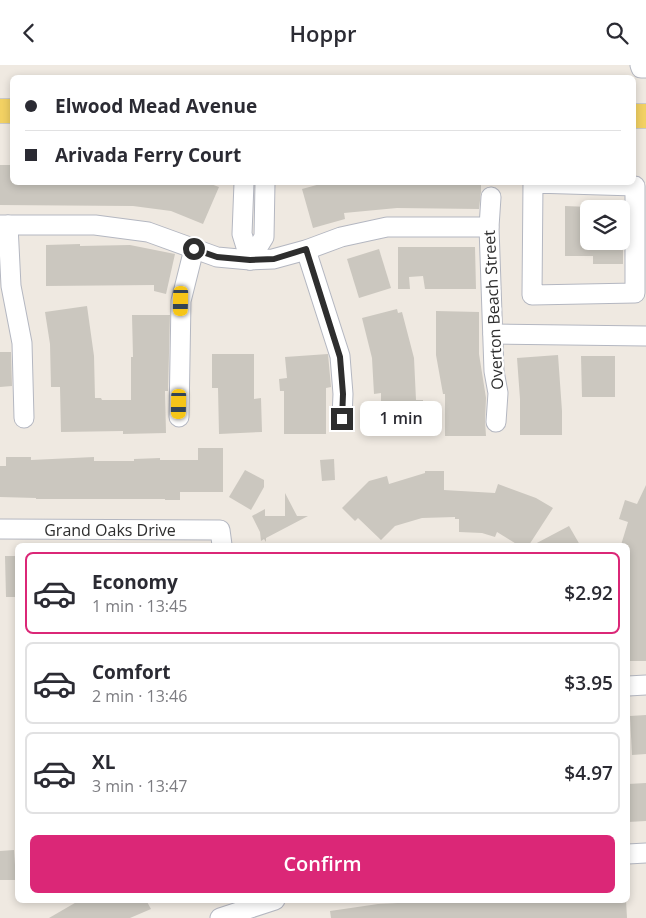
<!DOCTYPE html>
<html lang="en">
<head>
<meta charset="utf-8">
<style>
	body { margin:0; font-family:"Open Sans",sans-serif; background:#f7f7f7; color:#2b2b33; height:100vh; display:flex; flex-direction:column; font-size:19px; white-space:nowrap }
	* { box-sizing:border-box; margin:0 }
	p { font-size:16px; color:#7c7c81 }
	.icon { flex:none; width:28px; height:28px; fill:none; stroke:currentColor; stroke-width:2; stroke-linecap:round; stroke-linejoin:round }
	.map { position:relative; flex:1; overflow:hidden }
	.side { position:absolute; left:15px; top:478px; width:615px; height:360px; display:flex; flex-direction:column; background:#fff; border-radius:8px; box-shadow:0 2px 8px #0003 }
	.side>* { flex:none }
	.hud { position:absolute; left:10px; top:10px; width:626px; height:110px; border-radius:8px; box-shadow:0 2px 8px #0003; display:grid; align-content:center; height:110px; padding:0 15px; background:#fff }
	.buttons { position:absolute; left:580px; top:135px; display:grid; gap:10px }
	.buttons a { display:grid; place-items:center; width:50px; height:50px; border-radius:8px; background:#fff; box-shadow:0 2px 8px #0003; font-size:25px }
	.end { position:absolute; width:22px; height:22px; margin:-11px; border:6px solid #2e2e2e; background:#fff; box-shadow:0 0 0 2px #fff }
	.from { border-radius:50% }
	.bubble { position:absolute; height:35px; border-radius:8px; background:#fff; box-shadow:0 2px 8px #0003; font-size:16px; font-weight:600; line-height:35px; text-align:center }
	.car { position:absolute; width:15px; height:30px; margin:-15px -8px; border-radius:6px; box-shadow:0 0 4px 1px #0007; background:linear-gradient(#f5c518 24%,#345 0 40%,#f5c518 0 76%,#345 0 86%,#f5c518 0) }
	.hud b { display:flex; align-items:center; gap:18px; height:48px; font-size:19px }
	.hud b+b { border-top:1px solid #e1e1e2 }
	.hud i { width:12px; height:12px; background:#2b2b33 }
	ul { padding:9px 0 0; list-style:none }
	li { display:flex; align-items:center; gap:15px; height:82px; margin:0 10px 8px; padding:0 5px; border:2px solid #e1e1e2; border-radius:8px }
	li div { flex:1 }
	li b { display:block; font-size:19px }
	li em { font-style:normal; font-weight:600 }
	li.current { border-color:#db2777 }
	li>.icon { width:45px; height:45px; stroke-width:1.5 }
	.primary-button { display:flex; gap:10px; margin-top:auto; padding:10px 15px }
	.primary-button a { flex:1; height:58px; border-radius:8px; background:#db2777; color:#fff; font-size:20px; font-weight:600; line-height:58px; text-align:center }
	header { display:flex; justify-content:space-between; align-items:center; height:65px; padding:0 15px; background:#fff; font-size:22px; font-weight:600 }
	.map>svg:first-child { display:block }
	.building { fill:#cbc7bf }
	.lines { fill:none; stroke-linecap:round; stroke-linejoin:round }
	.minor-casing { stroke:#b4b7c1; stroke-width:21 }
	.major-casing { stroke:#c9c9c9; stroke-width:26 }
	.minor { stroke:#fff; stroke-width:19 }
	.major { stroke:#f2d163; stroke-width:24 }
	.route { stroke:#2e2e2e; stroke-width:6 }
	.labels { text-anchor:middle; dominant-baseline:central; stroke-width:4.5; stroke-linejoin:round; paint-order:stroke }
	.street-label { font-size:16px; fill:#2e2e2e; stroke:#fff }
</style>
</head>
<body>
<header><svg class="icon" aria-label="back" viewBox="0 0 24 24"><path d="M15 5l-7 7 7 7"/></svg>Hoppr<svg class="icon" aria-label="search" viewBox="0 0 24 24"><circle cx="10" cy="10" r="6"/><path d="M15 15l6 6"/></svg></header>
<div class="map">
<svg width="646" height="853" viewBox="0 0 646 853">
	<rect width="100%" height="100%" fill="#efe9e1"/>
	<g class="building">
		<polygon points="0,100 12,100 12,118 208,118 219,122 203,159 171,146 133,141 0,140"/>
		<polygon points="324,118 481,118 481,127 479,144 397,143 344,148 345,154 313,163 302,124"/>
		<polygon points="565,141 589,142 589,176 623,176 623,199 593,199 593,191 565,191"/>
		<polygon points="80,179 80,181 130,180 175,189 166,229 154,226 154,220 46,221 46,180"/>
		<polygon points="398,182 475,182 476,224 425,224 423,211 409,212 410,224 398,224"/>
		<polygon points="379,184 391,223 359,233 347,194"/>
		<polygon points="87,241 94,291 95,333 101,333 102,335 131,335 131,292 133,292 132,250 170,250 168,326 165,326 166,368 123,369 123,366 61,367 60,322 51,322 50,279 45,247"/>
		<polygon points="397,244 398,248 402,247 414,293 416,335 423,335 423,369 381,369 381,328 374,329 372,293 362,253"/>
		<polygon points="436,246 479,247 479,289 486,333 485,356 486,371 445,371 445,329 443,329 436,290"/>
		<polygon points="0,287 11,287 12,321 0,322"/>
		<polygon points="212,289 254,289 254,334 261,333 262,367 219,369 218,323 212,323"/>
		<polygon points="328,289 331,322 326,323 326,369 284,369 284,326 280,326 279,314 287,313 285,292"/>
		<polygon points="558,290 562,346 562,370 520,370 520,334 517,293"/>
		<polygon points="581,291 615,291 615,332 582,332"/>
		<polygon points="198,383 223,383 223,427 180,427 180,435 165,435 165,434 36,434 36,433 0,432 0,401 6,401 6,392 31,392 31,395 94,392 94,396 134,396 134,394 160,393 160,395 198,395"/>
		<polygon points="334,394 335,415 322,416 320,395"/>
		<polygon points="245,405 264,415 264,422 251,445 229,432"/>
		<polygon points="425,406 444,406 444,425 495,428 498,419 536,433 553,443 529,480 518,480 497,467 495,472 482,468 459,467 459,454 455,454 455,452 422,453 395,461 381,475 358,453 355,456 342,443 369,416 387,411 389,419 425,408"/>
		<polygon points="646,420 646,596 628,596 628,480 621,480 628,457 619,454 625,435 637,439"/>
		<polygon points="285,428 297,451 308,451 266,473 266,477 264,474 261,476 260,467 252,451 265,444 265,451 285,451"/>
		<polygon points="569,461 580,480 533,480"/>
		<polygon points="5,491 18,491 18,532 6,532"/>
		<polygon points="646,650 646,689 632,690 630,651"/>
		<polygon points="646,718 646,756 628,757 628,719"/>
		<polygon points="14,785 16,815 0,815 0,786"/>
		<polygon points="80,835 146,835 151,844 130,853 49,853"/>
		<polygon points="417,835 513,835 513,837 537,835 626,835 627,853 331,853 330,846 378,839 417,837"/>
	</g>
	<g class="lines">
		<defs>
			<g id="minor">
				<polyline points="640,0 641,3 646,3"/>
				<polyline points="244,118 242,169 250,195"/>
				<polyline points="533,118 635,121 635,228 532,230 533,118"/>
				<polyline points="491,132 489,162 494,306 498,328 496,357"/>
				<polyline points="0,160 95,160 148,167 217,192 250,195 273,194 306,185 341,172 387,162 489,162"/>
				<polyline points="8,160 11,221 22,278 24,353"/>
				<polyline points="306,185 340,291 343,329 342,353"/>
				<polyline points="250,195 264,172 265,118"/>
				<polyline points="493,269 646,271"/>
				<polyline points="179,352 181,236 194,184"/>
				<polyline points="0,464 220,465 222,480"/>
				<polyline points="628,621 646,620"/>
				<polyline points="628,789 646,788"/>
				<polyline points="220,853 275,835"/>
			</g>
			<g id="major">
				<polyline points="0,46 12,46"/>
				<polyline points="634,51 646,51"/>
			</g>
		</defs>
		<use href="#minor" class="minor-casing"/>
		<use href="#major" class="major-casing"/>
		<use href="#minor" class="minor"/>
		<use href="#major" class="major"/>
	</g>
	<g class="lines">
		<polyline class="route" points="194,184 217,192 250,195 274,194 306,184 340,292 343,329 342,354"/>
	</g>
	<g class="labels">
		<g class="street-label">
			<text transform="translate(493 245) rotate(-93)">Overton Beach Street</text>
			<text x="110" y="465">Grand Oaks Drive</text>
		</g>
	</g>
</svg>
<div class="buttons">
<a><svg class="icon" aria-label="layers" viewBox="0 0 24 24"><path d="M12 4l9 5-9 5-9-5zM3 14l9 5 9-5"/></svg></a>
</div>
<i class="end from" style="left:194px;top:184px"></i>
<i class="end" style="left:342px;top:354px"></i>
<div class="bubble" style="left:360px;top:336px;width:82px">1 min</div>
<i class="car" style="left:181px;top:236px;rotate:181deg"></i>
<i class="car" style="left:179px;top:339px;rotate:181deg"></i>
<div class="hud">
<b><i class="from"></i>Elwood Mead Avenue</b>
<b><i></i>Arivada Ferry Court</b>
</div>
<section class="side">
<ul>
<li class="current"><svg class="icon" aria-label="car" viewBox="0 0 24 24"><path d="M5 17H2v-5l4-1 3-4h7l3 4 3 1v5h-3M9 17h6M6 11h13"/><circle cx="7" cy="17" r="2"/><circle cx="17" cy="17" r="2"/></svg><div><b>Economy</b><p>1 min · 13:45</p></div><em>$2.92</em></li>
<li><svg class="icon" aria-label="car" viewBox="0 0 24 24"><path d="M5 17H2v-5l4-1 3-4h7l3 4 3 1v5h-3M9 17h6M6 11h13"/><circle cx="7" cy="17" r="2"/><circle cx="17" cy="17" r="2"/></svg><div><b>Comfort</b><p>2 min · 13:46</p></div><em>$3.95</em></li>
<li><svg class="icon" aria-label="car" viewBox="0 0 24 24"><path d="M5 17H2v-5l4-1 3-4h7l3 4 3 1v5h-3M9 17h6M6 11h13"/><circle cx="7" cy="17" r="2"/><circle cx="17" cy="17" r="2"/></svg><div><b>XL</b><p>3 min · 13:47</p></div><em>$4.97</em></li>
</ul>
<div class="primary-button"><a>Confirm</a></div>
</section>
</div>
</body>
</html>
